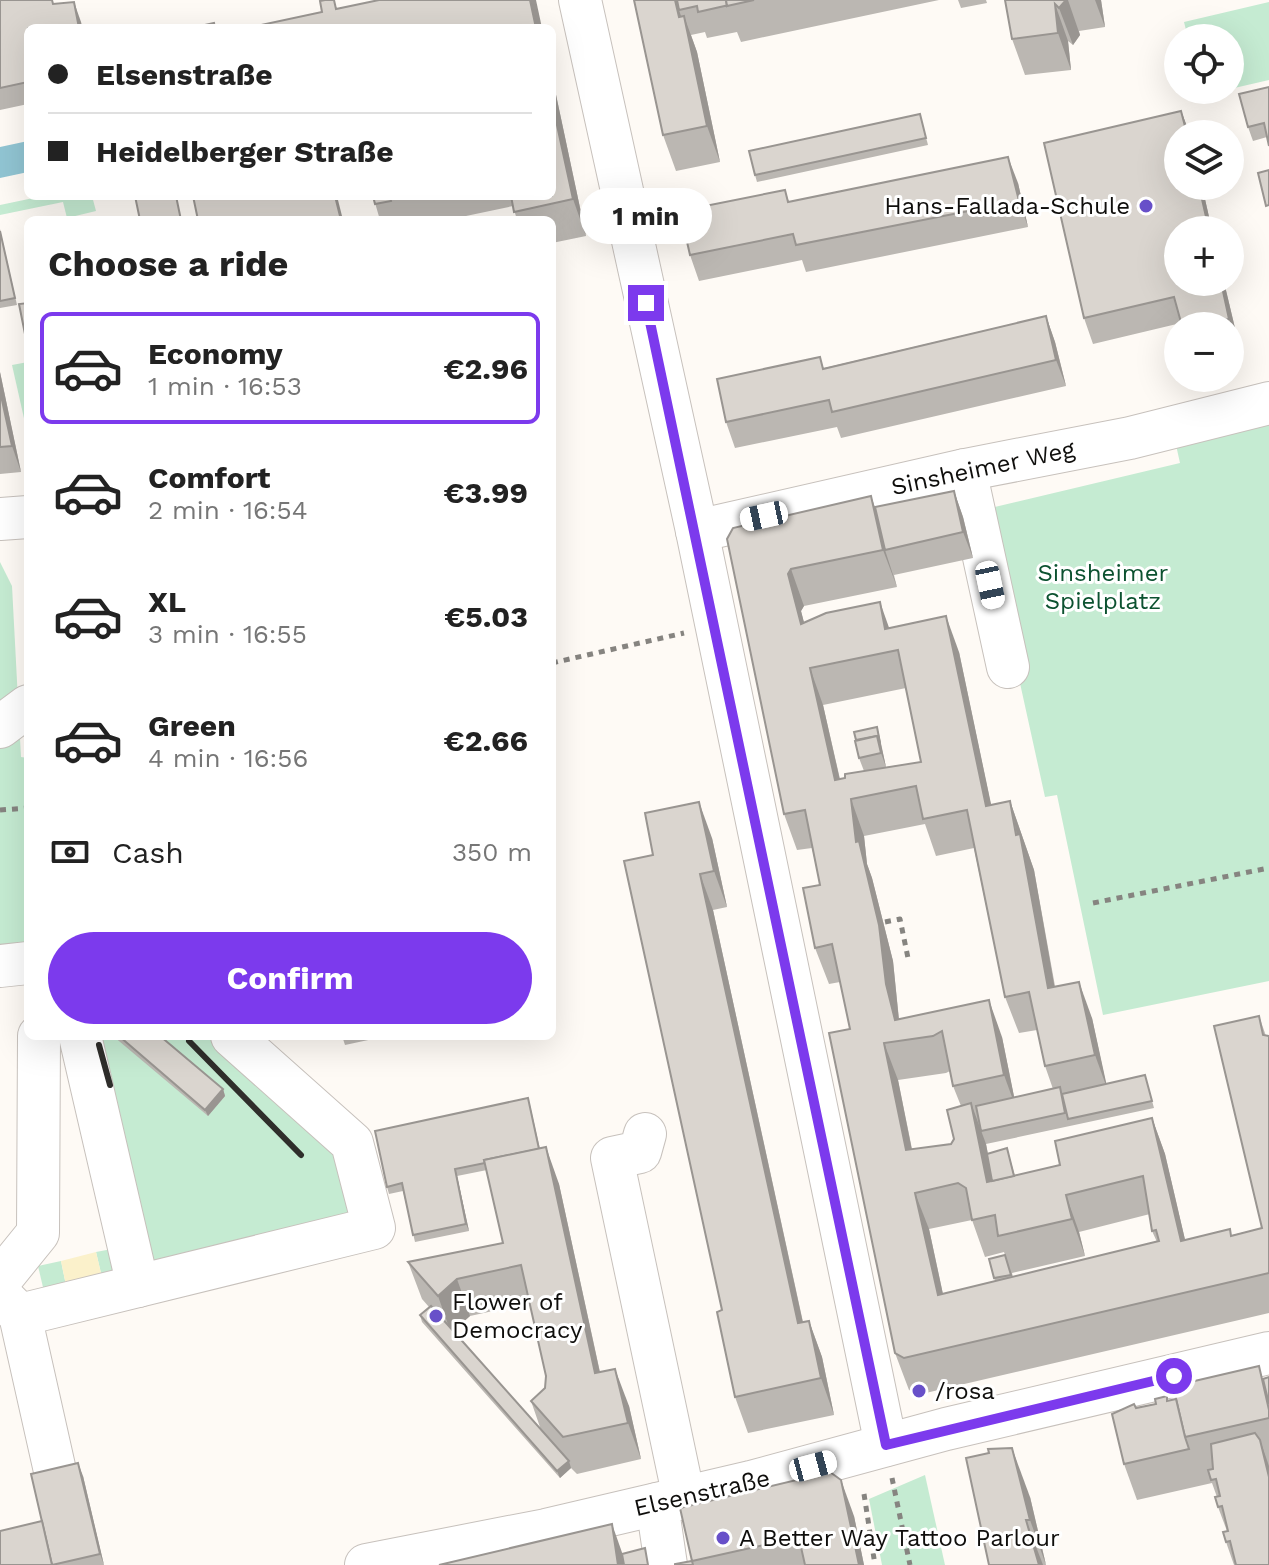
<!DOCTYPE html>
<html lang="en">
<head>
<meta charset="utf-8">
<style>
	body { margin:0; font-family:"Work Sans",sans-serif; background:#f6f6f6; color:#222; height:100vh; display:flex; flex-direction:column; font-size:30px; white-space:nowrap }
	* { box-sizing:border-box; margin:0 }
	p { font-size:26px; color:#767676 }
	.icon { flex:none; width:44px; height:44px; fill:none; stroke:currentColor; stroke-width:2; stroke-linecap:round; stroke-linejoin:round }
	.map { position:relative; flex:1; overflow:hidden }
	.drawer { position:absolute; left:24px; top:216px; width:532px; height:824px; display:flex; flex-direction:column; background:#fff; border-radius:12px; box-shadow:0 8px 32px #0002 }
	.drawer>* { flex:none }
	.top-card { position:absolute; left:24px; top:24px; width:532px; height:176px; border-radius:12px; box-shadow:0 8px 32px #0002; display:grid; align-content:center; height:176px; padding:0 24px; background:#fff }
	.buttons { position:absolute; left:1164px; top:24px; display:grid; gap:16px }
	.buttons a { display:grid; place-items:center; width:80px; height:80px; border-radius:50%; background:#fff; box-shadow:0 8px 32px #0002; font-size:40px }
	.end { position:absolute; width:36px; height:36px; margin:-18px; border:10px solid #7c3aed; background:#fff; box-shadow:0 0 0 4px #fff }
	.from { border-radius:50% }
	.bubble { position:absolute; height:56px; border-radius:28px; background:#fff; box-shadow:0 8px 32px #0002; font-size:26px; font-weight:700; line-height:56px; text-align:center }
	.car { position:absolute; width:24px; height:48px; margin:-24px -12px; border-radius:10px; box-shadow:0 0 6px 2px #0007; background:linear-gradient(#fff 24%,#345 0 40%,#fff 0 76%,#345 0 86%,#fff 0) }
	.top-card b { display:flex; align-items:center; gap:28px; height:76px; font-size:30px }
	.top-card b+b { border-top:2px solid #e0e0e0 }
	.top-card i { width:20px; height:20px; background:#222 }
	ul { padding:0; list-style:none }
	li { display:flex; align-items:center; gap:24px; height:112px; margin:0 16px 12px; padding:0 8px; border:4px solid transparent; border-radius:12px }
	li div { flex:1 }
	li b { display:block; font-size:30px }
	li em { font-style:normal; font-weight:700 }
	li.active { border-color:#7c3aed }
	li>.icon { width:72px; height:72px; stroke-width:1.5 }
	h2 { padding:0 24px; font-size:36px; line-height:96px }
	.pay { display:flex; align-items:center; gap:20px; height:88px; padding:0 24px; font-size:30px }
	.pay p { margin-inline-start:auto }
	.cta { display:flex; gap:16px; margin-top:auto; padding:16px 24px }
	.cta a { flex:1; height:92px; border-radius:48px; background:#7c3aed; color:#fff; font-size:32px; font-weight:700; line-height:92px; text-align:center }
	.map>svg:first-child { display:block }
	.green { fill:#c5ebd2 }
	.sand { fill:#fbf1cb }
	.water { fill:#91c5d3 }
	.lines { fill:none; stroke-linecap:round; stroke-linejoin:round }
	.minor-casing { stroke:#c7c1bc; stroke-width:44 }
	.path { stroke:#868480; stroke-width:5; stroke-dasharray:6 6; stroke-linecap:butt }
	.minor { stroke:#fff; stroke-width:42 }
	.rail { stroke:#2f2e2b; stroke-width:6 }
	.wall { fill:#bbb7b2; fill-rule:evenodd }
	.shaded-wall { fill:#999591 }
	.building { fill:#dad5cf; stroke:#999591; stroke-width:2; fill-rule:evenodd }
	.route { stroke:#7c3aed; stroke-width:10 }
	.poi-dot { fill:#6850c9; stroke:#fff; stroke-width:3 }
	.labels { text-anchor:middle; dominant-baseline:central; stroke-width:6; stroke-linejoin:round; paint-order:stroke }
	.poi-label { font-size:24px; fill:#0f0e0c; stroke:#fff; text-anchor:start }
	.street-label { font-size:24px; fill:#0f0e0c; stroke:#fff }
	.park-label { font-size:24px; fill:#0c5230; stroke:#fff }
</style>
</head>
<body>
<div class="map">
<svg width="1269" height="1565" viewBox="0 0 1269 1565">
	<rect width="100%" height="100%" fill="#fefaf5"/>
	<g class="green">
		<polygon points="1269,2 1269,80 1230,89 1230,38 1188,38 1184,22"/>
		<polygon points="43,196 92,196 96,211 67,218 63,202 0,215 0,205"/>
		<polygon points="28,362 28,436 12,365"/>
		<polygon points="1269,414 1269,981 1103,1015 1057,795 1045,797 982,510 1180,463 1174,436"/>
		<polygon points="0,562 12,586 21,757 28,758 28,945 0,947"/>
		<polygon points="88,1036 208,1036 335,1153 353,1225 146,1274"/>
		<polygon points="117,1248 124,1282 104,1286 96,1252"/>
		<polygon points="61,1261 68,1295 46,1300 38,1266"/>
		<polygon points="925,1475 945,1565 882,1565 869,1499"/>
	</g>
	<polygon class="sand" points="96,1252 104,1286 68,1295 61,1261"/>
	<polygon class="water" points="28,141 28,172 0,178 0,147"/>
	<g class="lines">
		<defs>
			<g id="minor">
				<polyline points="580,0 697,531 886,1445"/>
				<polyline points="965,470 1008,667"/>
				<polyline points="0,519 28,517"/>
				<polyline points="697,531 965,470 1130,438 1269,403"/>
				<polyline points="0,727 28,706"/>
				<polyline points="0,966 28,963"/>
				<polyline points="80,1036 138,1286"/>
				<polyline points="645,1134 640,1152 612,1158 684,1498"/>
				<polyline points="0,1280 38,1233 39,1036"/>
				<polyline points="1,1296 20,1315 55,1471"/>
				<polyline points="20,1315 374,1228 352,1143 232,1036"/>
				<polyline points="657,1504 666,1565"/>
				<polyline points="366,1565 546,1530 751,1482 946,1429 1269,1353"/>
			</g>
		</defs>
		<use href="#minor" class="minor-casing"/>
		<g class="path">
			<polyline points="552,663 684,633"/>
			<polyline points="0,810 28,808"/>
			<polyline points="1093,903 1269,868"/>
			<polyline points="885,922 900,919 908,958"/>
			<polyline points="892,1478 910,1565"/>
			<polyline points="864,1494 875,1565"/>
		</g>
		<use href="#minor" class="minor"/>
		<g class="rail">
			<polyline points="189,1041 301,1155"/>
			<polyline points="99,1045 110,1085"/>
		</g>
	</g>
	<g class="wall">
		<polygon points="0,0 56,4 81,22 82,28 28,28 28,104 0,110"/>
		<polygon points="634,0 939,0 741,42 737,32 707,38 705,32 691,35 697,52 720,162 676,171 663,135"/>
		<polygon points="958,0 986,0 987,3 961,8"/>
		<polygon points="1005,0 1101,0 1105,27 1079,31 1080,35 1073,45 1068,41 1071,70 1025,75 1012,39"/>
		<polygon points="552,76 586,236 552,243 552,220 517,220 513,206 447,220 380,220 373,196 552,196"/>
		<polygon points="1269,87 1267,137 1253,141 1248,127"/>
		<polygon points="1181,111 1190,134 1178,134 1178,186 1202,186 1212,230 1178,230 1178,282 1224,282 1239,345 1230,347 1230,326 1182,326 1181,323 1093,344 1084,318"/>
		<polygon points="920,114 928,145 757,182 755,175"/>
		<polygon points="1018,183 1028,227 806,272 802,260 699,281 690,255 785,190 789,202"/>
		<polygon points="0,229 17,305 0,308"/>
		<polygon points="1046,316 1055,342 1066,386 841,438 837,427 735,448 726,422 824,368"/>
		<polygon points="0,372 21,472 0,474"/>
		<path d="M954 491 963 517 973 558 894 575 897 587 804 606 801 611 804 623 889 628 959 652 991 805 1010 801 1034 870 1055 986 1092 1018 1106 1084 1145 1075 1154 1108 986 1144 988 1154 1007 1148 1015 1176 1060 1165 1152 1118 1165 1154 1185 1240 1232 1235 1262 1228 1259 1016 1266 1036H1269V1313L917 1395 909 1390 895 1353 850 1029 840 982 829 984 815 948 820 885 812 848 797 850 784 814 727 539ZM906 688 921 762 886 767 877 727 859 758 864 771 845 778 840 779 823 705ZM925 824 936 856 974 848 1005 997 1019 1033 1037 1030 1045 1066 1053 1089 1014 1097 1002 1037 899 1019 893 961 872 878 867 864 864 836ZM950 1071 953 1086 961 1106 954 1139 951 1144 912 1149 898 1080 946 1073ZM1150 1214 1152 1231 1157 1242 1013 1277 1012 1273 1085 1256 1079 1232ZM972 1220 985 1257 1004 1252 1005 1255 994 1278 995 1281 943 1294 929 1229Z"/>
		<polygon points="712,838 727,907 713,910 803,1322 809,1321 822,1357 834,1415 748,1433 735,1397 653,855"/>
		<polygon points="113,1036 160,1036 223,1089 225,1096 208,1116"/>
		<polygon points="342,1036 387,1036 345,1045"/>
		<path d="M530 1105 540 1149 559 1184 600 1372 629 1406 641 1459 577 1474 571 1468 560 1478 422 1322 420 1315 429 1307 422 1299 408 1262 503 1243 487 1170 457 1176 469 1231 415 1242 403 1191 389 1194 387 1187ZM530 1303 546 1376 545 1388 531 1401 541 1430 453 1331 470 1316Z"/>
		<polygon points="1269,1377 1269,1565 1234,1565 1226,1542 1227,1531 1218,1507 1217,1497 1212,1483 1137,1500 1124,1464 1136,1408 1156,1404 1167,1396 1168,1401"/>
		<polygon points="83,1476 104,1565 0,1565 42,1521"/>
		<polygon points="1030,1497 1046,1565 989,1565"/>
		<polygon points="854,1516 864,1565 675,1565 692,1561"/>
	</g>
	<g class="shaded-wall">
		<polygon points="530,0 536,0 542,28 536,28"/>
		<polygon points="675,0 678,0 679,10 687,34 684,16 697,52 720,162 707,126"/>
		<polygon points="1066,0 1068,0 1080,35 1073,45 1059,8"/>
		<polygon points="1095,0 1101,0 1105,27"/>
		<polygon points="74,2 81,22 82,28 79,28"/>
		<polygon points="1055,4 1068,41 1071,70 1058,33"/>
		<polygon points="552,76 586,236 573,199 552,102"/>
		<polygon points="1181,111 1190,134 1187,134"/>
		<polygon points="1008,157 1018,183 1028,227 1019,201"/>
		<polygon points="1199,186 1202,186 1212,230 1209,230"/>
		<polygon points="335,196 337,196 343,220 341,220"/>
		<polygon points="1221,282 1224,282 1239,345 1229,319"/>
		<polygon points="1046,316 1055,342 1066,386 1056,360"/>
		<polygon points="0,372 21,472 12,446 0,391"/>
		<polygon points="954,491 963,517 973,558 963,532"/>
		<polygon points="871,496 884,533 885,550 897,587 883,550"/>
		<polygon points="791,569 804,606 801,611 814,660 801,624 788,574"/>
		<polygon points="880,602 893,639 885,629"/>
		<polygon points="946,616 959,652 999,842 986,806"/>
		<polygon points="810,668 823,705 848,816 835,780"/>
		<polygon points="877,727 879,734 886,767 881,753"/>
		<polygon points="851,799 864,836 867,864 872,878 893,961 899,1021 895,1020 886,984 856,842"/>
		<polygon points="1010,801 1034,870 1061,1024 1048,988"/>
		<polygon points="699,802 712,838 727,907 714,871"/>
		<polygon points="700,874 713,910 811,1360 798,1323"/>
		<polygon points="1079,982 1092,1018 1108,1091 1095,1055"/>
		<polygon points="989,1000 1002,1037 1017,1111 1004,1075"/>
		<polygon points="884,1043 898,1080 919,1186 906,1150"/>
		<polygon points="223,1089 225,1096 208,1116 205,1110"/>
		<polygon points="971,1103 986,1144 994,1187 987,1182"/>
		<polygon points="1152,1118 1165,1154 1194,1278 1181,1241"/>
		<polygon points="546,1147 559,1184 608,1410 595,1373"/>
		<polygon points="455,1169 457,1176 469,1231 466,1224"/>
		<polygon points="915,1193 929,1229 951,1332 938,1295"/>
		<polygon points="1066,1195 1079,1232 1085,1256 1072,1219"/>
		<polygon points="457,1279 470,1316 451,1333 438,1296"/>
		<polygon points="809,1321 822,1357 834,1415 821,1378"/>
		<polygon points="615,1369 629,1406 641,1459 628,1423"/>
		<polygon points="1260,1440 1269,1466 1269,1477"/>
		<polygon points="1012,1448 1030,1497 1046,1565 1030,1520"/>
		<polygon points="569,1461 571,1468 560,1478 557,1471"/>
		<polygon points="78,1463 83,1476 104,1565 100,1554"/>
		<polygon points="841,1480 854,1516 864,1565 859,1565"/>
		<polygon points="1026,1520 1043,1565 1039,1565"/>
		<polygon points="612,1524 625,1561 626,1565 618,1565"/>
	</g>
	<g class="building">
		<polygon points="0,0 52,0 53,4 74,2 79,28 28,28 28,82 0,88"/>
		<polygon points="325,0 334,0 336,9 379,0 530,0 536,28 247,28 322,12 320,1"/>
		<polygon points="634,0 675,0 679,17 684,16 707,126 663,135"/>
		<polygon points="677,0 726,0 727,6 729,5 698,12 697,6 679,10"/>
		<polygon points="726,0 754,0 727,6"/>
		<polygon points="1005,0 1066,0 1059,8 1055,4 1058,33 1012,39"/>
		<polygon points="214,23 215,28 200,28 200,26"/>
		<polygon points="1269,87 1269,146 1264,123 1248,127 1239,94"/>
		<polygon points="552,102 573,199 514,212 511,196 552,196"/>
		<polygon points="1181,111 1187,134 1178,134 1178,186 1199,186 1209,230 1178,230 1178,282 1221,282 1229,319 1197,326 1182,326 1174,297 1084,318 1044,143"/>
		<polygon points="920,114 926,138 755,175 749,151"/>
		<polygon points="1008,157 1019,201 796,245 793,234 690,255 680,211 785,190 788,202"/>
		<polygon points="1269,170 1269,205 1266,206 1258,173"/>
		<polygon points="135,196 176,196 181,220 140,220"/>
		<polygon points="193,196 335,196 341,220 198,220"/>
		<polygon points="373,196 390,196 391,201 375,204"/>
		<polygon points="0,231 15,298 0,301"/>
		<polygon points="28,303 28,349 19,304"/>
		<polygon points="1046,316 1056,360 832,412 829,400 726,422 717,379 820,357 823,369"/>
		<polygon points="0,391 12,446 0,447"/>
		<polygon points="954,491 963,532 885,550 875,507"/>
		<path d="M871 496 883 550 791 569 788 574 801 624 826 613 880 602 885 629 946 616 986 806 1010 801 1016 835 1020 834 1048 988 1079 982 1095 1055 1045 1066 1029 992 1005 997 967 810 923 819 916 786 851 799 856 842 859 841 879 925 886 984 895 1020 989 1000 1004 1075 953 1086 942 1031 933 1036 884 1043 906 1150 951 1144 954 1139 947 1110 971 1103 987 1182 1060 1165 1055 1141 1152 1118 1181 1241 1230 1229 1231 1236 1262 1228 1214 1026 1259 1016 1263 1035 1269 1036V1273L904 1358 895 1353 829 1033 850 1029 832 944 815 948 803 888 820 885 805 810 784 814 727 539 733 528ZM898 650 921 762 845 774V778L835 780 810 668ZM1143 1176 1152 1231 1156 1230 1159 1241 938 1295 915 1193 958 1183 966 1188 972 1220 995 1215 998 1236 1072 1219 1066 1195Z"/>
		<polygon points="877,727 880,743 877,736 856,740 854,732"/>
		<polygon points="877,736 881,753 859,758 855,741"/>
		<polygon points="699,802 714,871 700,874 798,1323 809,1321 821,1378 735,1397 717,1312 722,1310 624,861 653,855 645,813"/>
		<polygon points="119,1036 160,1036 223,1089 205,1110"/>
		<polygon points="1145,1075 1152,1101 1068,1119 1062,1094"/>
		<polygon points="1060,1087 1065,1113 981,1131 976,1106"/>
		<polygon points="528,1098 539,1149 484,1160 485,1163 455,1169 466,1224 413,1235 402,1183 387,1187 375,1131"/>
		<polygon points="546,1147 595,1373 615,1369 628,1423 563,1437 531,1401 545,1388 546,1376 521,1265 457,1279 438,1296 408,1262 503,1243 484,1160"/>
		<polygon points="1007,1148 1014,1176 992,1181 987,1154"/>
		<polygon points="1005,1255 1011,1275 994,1278 989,1259"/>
		<polygon points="431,1306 569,1461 557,1471 420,1315"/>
		<polygon points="1259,1366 1269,1410 1269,1418 1185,1437 1173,1386"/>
		<polygon points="1269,1377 1269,1404 1263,1379"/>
		<polygon points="1167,1396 1167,1401 1176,1399 1185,1437 1189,1449 1124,1464 1112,1414 1134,1404 1136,1408 1156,1404 1155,1399"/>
		<polygon points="1255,1433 1260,1440 1269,1477 1269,1565 1236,1565 1230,1541 1226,1542 1223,1532 1228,1531 1222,1506 1218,1507 1215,1497 1220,1496 1216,1479 1211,1480 1208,1470 1213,1469 1211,1444"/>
		<polygon points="1012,1448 1030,1520 1026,1520 1039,1565 989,1565 966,1458 989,1453 988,1449"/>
		<polygon points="78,1463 100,1554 52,1565 31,1474"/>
		<polygon points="830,1472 841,1480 859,1565 805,1565 801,1547 796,1538 692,1561 680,1508"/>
		<polygon points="42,1521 52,1565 0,1565 0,1531"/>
		<polygon points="612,1524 618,1565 439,1565"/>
		<polygon points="645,1548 648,1565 624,1565 622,1554"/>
		<polygon points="692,1561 693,1565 675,1565 675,1564"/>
	</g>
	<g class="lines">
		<polyline class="route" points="646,303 886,1445 1174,1376"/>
	</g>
	<g class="poi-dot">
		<circle cx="1146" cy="206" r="8"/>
		<circle cx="436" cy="1316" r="8"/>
		<circle cx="919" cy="1391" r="8"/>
		<circle cx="723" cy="1538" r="8"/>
	</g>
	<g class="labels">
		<g class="poi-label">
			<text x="1130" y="206" text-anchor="end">Hans-Fallada-Schule</text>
			<text x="452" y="1302">Flower of<tspan x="452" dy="28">Democracy</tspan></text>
			<text x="935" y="1391">/rosa</text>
			<text x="739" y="1538">A Better Way Tattoo Parlour</text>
		</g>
		<g class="street-label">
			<text transform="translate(983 468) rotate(-12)">Sinsheimer Weg</text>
			<text transform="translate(702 1493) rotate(-13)">Elsenstraße</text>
		</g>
		<g class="park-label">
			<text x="1103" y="573">Sinsheimer<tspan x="1103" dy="28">Spielplatz</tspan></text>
		</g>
	</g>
</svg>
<div class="buttons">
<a><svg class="icon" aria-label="locate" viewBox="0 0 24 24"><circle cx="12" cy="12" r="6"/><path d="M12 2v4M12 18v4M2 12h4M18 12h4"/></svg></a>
<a><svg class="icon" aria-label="layers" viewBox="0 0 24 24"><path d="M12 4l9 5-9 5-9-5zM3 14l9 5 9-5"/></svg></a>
<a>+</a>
<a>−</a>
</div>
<i class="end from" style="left:1174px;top:1376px"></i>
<i class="end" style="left:646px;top:303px"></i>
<div class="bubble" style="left:580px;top:188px;width:132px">1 min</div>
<i class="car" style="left:764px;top:516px;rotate:258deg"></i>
<i class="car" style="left:990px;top:585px;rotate:168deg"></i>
<i class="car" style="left:813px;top:1466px;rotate:75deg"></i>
<div class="top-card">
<b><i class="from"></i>Elsenstraße</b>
<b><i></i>Heidelberger Straße</b>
</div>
<section class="drawer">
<h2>Choose a ride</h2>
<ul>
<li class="active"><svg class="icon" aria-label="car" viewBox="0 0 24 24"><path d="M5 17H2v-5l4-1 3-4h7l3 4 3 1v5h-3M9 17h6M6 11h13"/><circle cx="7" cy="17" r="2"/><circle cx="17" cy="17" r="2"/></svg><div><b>Economy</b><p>1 min · 16:53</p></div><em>€2.96</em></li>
<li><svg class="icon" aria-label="car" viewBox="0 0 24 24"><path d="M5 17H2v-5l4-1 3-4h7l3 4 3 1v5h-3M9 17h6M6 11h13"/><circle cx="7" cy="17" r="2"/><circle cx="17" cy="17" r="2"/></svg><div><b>Comfort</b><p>2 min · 16:54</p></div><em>€3.99</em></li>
<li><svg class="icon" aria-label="car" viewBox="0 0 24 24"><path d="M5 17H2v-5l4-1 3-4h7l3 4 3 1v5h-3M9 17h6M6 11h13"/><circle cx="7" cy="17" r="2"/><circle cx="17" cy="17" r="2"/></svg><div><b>XL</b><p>3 min · 16:55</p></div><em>€5.03</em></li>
<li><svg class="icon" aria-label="car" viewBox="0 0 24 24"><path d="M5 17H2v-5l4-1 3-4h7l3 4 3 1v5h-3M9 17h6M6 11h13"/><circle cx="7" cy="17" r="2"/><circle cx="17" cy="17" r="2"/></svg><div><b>Green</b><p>4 min · 16:56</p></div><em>€2.66</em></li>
</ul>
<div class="pay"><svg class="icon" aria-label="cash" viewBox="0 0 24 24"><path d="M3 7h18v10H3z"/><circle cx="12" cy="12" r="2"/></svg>Cash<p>350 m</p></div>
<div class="cta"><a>Confirm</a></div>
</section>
</div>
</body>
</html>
